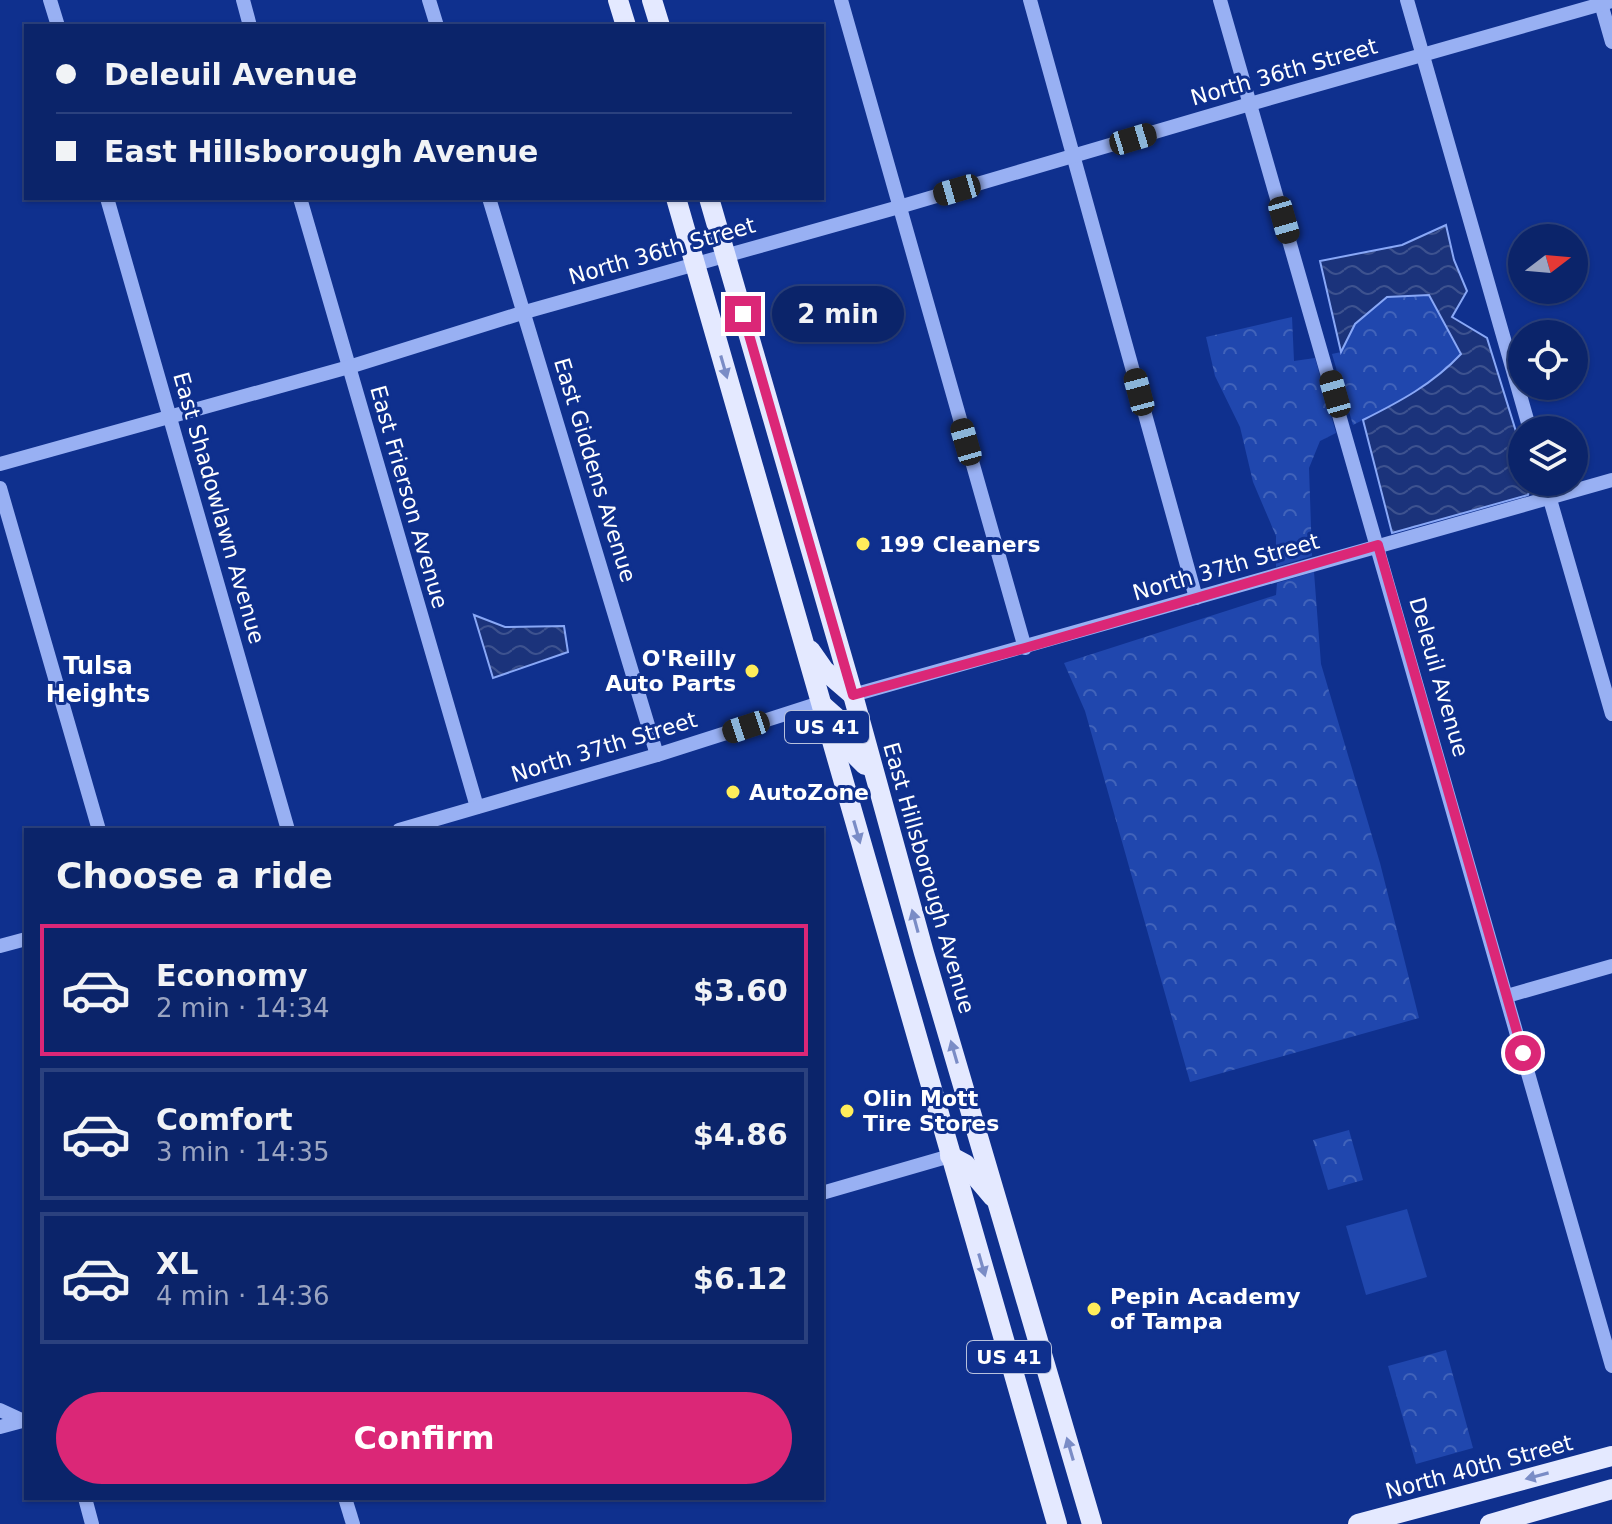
<!DOCTYPE html>
<html lang="en">
<head>
<meta charset="utf-8">
<style>
	body { margin:0; font-family:"DejaVu Sans",sans-serif; background:#142c70; color:#f1f3f6; height:100vh; display:flex; flex-direction:column; font-size:30px; white-space:nowrap }
	* { box-sizing:border-box; margin:0 }
	p { font-size:26px; color:#9aa4c1 }
	.icon { flex:none; width:44px; height:44px; fill:none; stroke:currentColor; stroke-width:2; stroke-linecap:round; stroke-linejoin:round }
	.map { position:relative; flex:1; overflow:hidden }
	.details { position:absolute; left:24px; top:828px; width:800px; height:672px; display:flex; flex-direction:column; background:#0b246a; border-radius:0px; box-shadow:0 2px 6px #0004,0 0 0 2px #2b417e }
	.details>* { flex:none }
	.top-card { position:absolute; left:24px; top:24px; width:800px; height:176px; border-radius:0px; box-shadow:0 2px 6px #0004,0 0 0 2px #2b417e; display:grid; align-content:center; height:176px; padding:0 32px; background:#0b246a }
	.needle { width:52px; rotate:74deg }
	.controls { position:absolute; left:1508px; top:224px; display:grid; gap:16px }
	.controls a { display:grid; place-items:center; width:80px; height:80px; border-radius:50%; background:#0b246a; box-shadow:0 2px 6px #0004,0 0 0 2px #2b417e; font-size:40px }
	.end { position:absolute; width:36px; height:36px; margin:-18px; border:10px solid #db2777; background:#fff; box-shadow:0 0 0 4px #fff }
	.from { border-radius:50% }
	.bubble { position:absolute; height:56px; border-radius:28px; background:#0b246a; box-shadow:0 2px 6px #0004,0 0 0 2px #2b417e; font-size:26px; font-weight:700; line-height:56px; text-align:center }
	.car { position:absolute; width:24px; height:48px; margin:-24px -12px; border-radius:10px; box-shadow:0 0 6px 2px #0007; background:linear-gradient(#222 24%,#8ab4d8 0 40%,#222 0 76%,#8ab4d8 0 86%,#222 0) }
	.top-card b { display:flex; align-items:center; gap:28px; height:76px; font-size:30px }
	.top-card b+b { border-top:2px solid #2b417e }
	.top-card i { width:20px; height:20px; background:#f1f3f6 }
	ul { padding:0; list-style:none }
	li { display:flex; align-items:center; gap:24px; height:132px; margin:0 16px 12px; padding:0 16px; border:4px solid #2b417e; border-radius:0px }
	li div { flex:1 }
	li b { display:block; font-size:30px }
	li em { font-style:normal; font-weight:700 }
	li.current { border-color:#db2777 }
	li>.icon { width:72px; height:72px; stroke-width:1.5 }
	h2 { padding:0 32px; font-size:36px; line-height:96px }
	.primary-button { display:flex; gap:16px; margin-top:auto; padding:16px 32px }
	.primary-button a { flex:1; height:92px; border-radius:48px; background:#db2777; color:#fff; font-size:32px; font-weight:700; line-height:92px; text-align:center }
	.map>svg:first-child { display:block }
	.forest { fill:url(#forest-crowns) }
	.pitch { fill:#2047ae }
	.water { fill:url(#water-waves); stroke:#89a8f7; stroke-width:2 }
	.lines { fill:none; stroke-linecap:round; stroke-linejoin:round }
	.minor { stroke:#98b0f3; stroke-width:14 }
	.major { stroke:#e4e9ff; stroke-width:20 }
	.oneway { fill:#7a8cc6 }
	.route { stroke:#db2777; stroke-width:10 }
	.poi-dot { fill:#ffed5a; stroke:#0f308e; stroke-width:3 }
	.labels { text-anchor:middle; dominant-baseline:central; stroke-width:6; stroke-linejoin:round; paint-order:stroke }
	.shield { fill:#0f308e; stroke:#b7c1dd; stroke-width:2 }
	.shield-label { font-size:20px; font-weight:bold; fill:#fff }
	.street-label { font-size:22px; fill:#fff; stroke:#0f308e }
	.poi-label { font-size:22px; font-weight:bold; fill:#fff; stroke:#0f308e; text-anchor:start }
	.neighbourhood-label { font-size:24px; font-weight:bold; fill:#fff; stroke:#0f308e }
</style>
</head>
<body>
<div class="map">
<svg width="1612" height="1524" viewBox="0 0 1612 1524">
	<defs>
		<pattern id="forest-crowns" width="20" height="18" patternUnits="userSpaceOnUse" patternTransform="scale(2)"><rect width="20" height="18" fill="#2047ae"/><path d="M2 6a3 3 0 1 1 6 0M12 15a3 3 0 1 1 6 0" fill="none" stroke="#4163ba"/></pattern>
		<pattern id="water-waves" width="16" height="10" patternUnits="userSpaceOnUse" patternTransform="scale(2)"><rect width="16" height="10" fill="#1b337b"/><path d="M0 5q4-4 8 0t8 0" fill="none" stroke="#3d528f"/></pattern>
	</defs>
	<rect width="100%" height="100%" fill="#0f308e"/>
	<g class="forest">
		<path d="M1430 295 1461 354C1428 386 1393 405 1353 425L1332 354 1341 352 1355 324 1387 297Z"/>
		<polygon points="1292,317 1294,361 1315,358 1336,433 1320,441 1309,468 1312,556 1276,567 1276,536 1253,482 1240,427 1215,376 1206,337"/>
		<polygon points="1314,572 1321,664 1380,863 1419,1018 1190,1082 1085,711 1064,663 1276,595 1277,583"/>
		<polygon points="1349,1130 1363,1180 1328,1190 1313,1140"/>
		<polygon points="1446,1350 1473,1448 1416,1464 1388,1366"/>
	</g>
	<polygon class="pitch" points="1407,1209 1427,1277 1366,1295 1346,1226"/>
	<g class="water">
		<path d="M1446 225 1454 260 1467 291 1452 317 1487 338 1522 451V482L1532 483 1528 495 1392 533 1363 420C1399 402 1433 384 1461 354L1429 295 1387 297 1355 324 1341 352 1320 261 1402 245Z"/>
		<polygon points="474,615 505,627 564,626 568,652 493,678"/>
	</g>
	<g class="lines">
		<g class="minor">
			<polyline points="50,0 58,26"/>
			<polyline points="243,0 250,26"/>
			<polyline points="429,0 437,26"/>
			<polyline points="841,0 1025,648"/>
			<polyline points="1030,0 1196,598"/>
			<polyline points="1220,0 1612,1366"/>
			<polyline points="1407,0 1530,430"/>
			<polyline points="1600,0 1612,42"/>
			<polyline points="107,198 288,830"/>
			<polyline points="300,198 477,807"/>
			<polyline points="489,198 657,755"/>
			<polyline points="0,464 349,367 525,312 899,207 1250,104 1612,1"/>
			<polyline points="1545,482 1612,714"/>
			<polyline points="0,488 99,830"/>
			<polyline points="853,695 1612,480"/>
			<polyline points="399,830 657,755 820,703"/>
			<polyline points="0,946 26,939"/>
			<polyline points="1507,996 1612,966"/>
			<polyline points="822,1193 950,1156"/>
			<polyline points="0,1410 26,1422"/>
			<polyline points="0,1427 26,1420"/>
			<polyline points="85,1498 92,1524"/>
			<polyline points="345,1498 353,1524"/>
		</g>
		<g class="major">
			<polyline points="618,0 626,26"/>
			<polyline points="652,0 660,26"/>
			<polyline points="676,198 1057,1524"/>
			<polyline points="709,198 853,695 924,953 1092,1524"/>
			<polyline points="810,650 824,670 853,695"/>
			<polyline points="822,705 839,720 855,755 865,765"/>
			<polyline points="950,1156 965,1164 993,1197"/>
			<polyline points="1358,1524 1612,1456"/>
			<polyline points="1490,1524 1612,1489"/>
		</g>
	</g>
	<defs><path id="oneway-solid" d="M-6-.8H1V-3.2L6.5 0L1 3.2V.8H-6Z" transform="scale(2)"/></defs>
	<g class="oneway">
		<use href="#oneway-solid" transform="translate(724 367) rotate(74)"/>
		<use href="#oneway-solid" transform="translate(857 832) rotate(74)"/>
		<use href="#oneway-solid" transform="translate(915 921) rotate(-105)"/>
		<use href="#oneway-solid" transform="translate(954 1052) rotate(-106)"/>
		<use href="#oneway-solid" transform="translate(982 1265) rotate(74)"/>
		<use href="#oneway-solid" transform="translate(1070 1449) rotate(-106)"/>
		<use href="#oneway-solid" transform="translate(1537 1476) rotate(165)"/>
	</g>
	<g class="lines">
		<polyline class="route" points="743,314 853,695 1025,648 1378,545 1523,1053"/>
	</g>
	<g class="poi-dot">
		<circle cx="863" cy="544" r="8"/>
		<circle cx="752" cy="671" r="8"/>
		<circle cx="733" cy="792" r="8"/>
		<circle cx="847" cy="1111" r="8"/>
		<circle cx="1094" cy="1309" r="8"/>
	</g>
	<g class="labels">
		<g class="shield">
			<rect x="785" y="711" width="84" height="32" rx="6"/>
			<rect x="967" y="1341" width="84" height="32" rx="6"/>
		</g>
		<g class="shield-label">
			<text x="827" y="727">US 41</text>
			<text x="1009" y="1357">US 41</text>
		</g>
		<g class="street-label">
			<text transform="translate(1284 72) rotate(-16)">North 36th Street</text>
			<text transform="translate(662 251) rotate(-16)">North 36th Street</text>
			<text transform="translate(595 470) rotate(73)">East Giddens Avenue</text>
			<text transform="translate(409 497) rotate(74)">East Frierson Avenue</text>
			<text transform="translate(219 508) rotate(74)">East Shadowlawn Avenue</text>
			<text transform="translate(1226 567) rotate(-16)">North 37th Street</text>
			<text transform="translate(1439 677) rotate(74)">Deleuil Avenue</text>
			<text transform="translate(604 747) rotate(-17)">North 37th Street</text>
			<text transform="translate(929 878) rotate(74)">East Hillsborough Avenue</text>
			<text transform="translate(1479 1467) rotate(-15)">North 40th Street</text>
		</g>
		<g class="poi-label">
			<text x="879" y="544">199 Cleaners</text>
			<text x="736" y="658" text-anchor="end">O'Reilly<tspan x="736" dy="25">Auto Parts</tspan></text>
			<text x="749" y="792">AutoZone</text>
			<text x="863" y="1098">Olin Mott<tspan x="863" dy="25">Tire Stores</tspan></text>
			<text x="1110" y="1296">Pepin Academy<tspan x="1110" dy="25">of Tampa</tspan></text>
		</g>
		<g class="neighbourhood-label">
			<text x="98" y="666">Tulsa<tspan x="98" dy="28">Heights</tspan></text>
		</g>
	</g>
</svg>
<div class="controls">
<a><svg class="needle" viewBox="-14 -14 28 28"><path d="M0-13l5 13h-10z" fill="#e53935"/><path d="M0 13l5-13h-10z" fill="#9aa4c1"/></svg></a>
<a><svg class="icon" aria-label="locate" viewBox="0 0 24 24"><circle cx="12" cy="12" r="6"/><path d="M12 2v4M12 18v4M2 12h4M18 12h4"/></svg></a>
<a><svg class="icon" aria-label="layers" viewBox="0 0 24 24"><path d="M12 4l9 5-9 5-9-5zM3 14l9 5 9-5"/></svg></a>
</div>
<i class="end from" style="left:1523px;top:1053px"></i>
<i class="end" style="left:743px;top:314px"></i>
<div class="bubble" style="left:772px;top:286px;width:132px">2 min</div>
<i class="car" style="left:1133px;top:139px;rotate:73deg"></i>
<i class="car" style="left:957px;top:190px;rotate:254deg"></i>
<i class="car" style="left:1284px;top:220px;rotate:164deg"></i>
<i class="car" style="left:1139px;top:392px;rotate:345deg"></i>
<i class="car" style="left:1335px;top:394px;rotate:344deg"></i>
<i class="car" style="left:966px;top:442px;rotate:344deg"></i>
<i class="car" style="left:746px;top:727px;rotate:252deg"></i>
<div class="top-card">
<b><i class="from"></i>Deleuil Avenue</b>
<b><i></i>East Hillsborough Avenue</b>
</div>
<section class="details">
<h2>Choose a ride</h2>
<ul>
<li class="current"><svg class="icon" aria-label="car" viewBox="0 0 24 24"><path d="M5 17H2v-5l4-1 3-4h7l3 4 3 1v5h-3M9 17h6M6 11h13"/><circle cx="7" cy="17" r="2"/><circle cx="17" cy="17" r="2"/></svg><div><b>Economy</b><p>2 min · 14:34</p></div><em>$3.60</em></li>
<li><svg class="icon" aria-label="car" viewBox="0 0 24 24"><path d="M5 17H2v-5l4-1 3-4h7l3 4 3 1v5h-3M9 17h6M6 11h13"/><circle cx="7" cy="17" r="2"/><circle cx="17" cy="17" r="2"/></svg><div><b>Comfort</b><p>3 min · 14:35</p></div><em>$4.86</em></li>
<li><svg class="icon" aria-label="car" viewBox="0 0 24 24"><path d="M5 17H2v-5l4-1 3-4h7l3 4 3 1v5h-3M9 17h6M6 11h13"/><circle cx="7" cy="17" r="2"/><circle cx="17" cy="17" r="2"/></svg><div><b>XL</b><p>4 min · 14:36</p></div><em>$6.12</em></li>
</ul>
<div class="primary-button"><a>Confirm</a></div>
</section>
</div>
</body>
</html>
